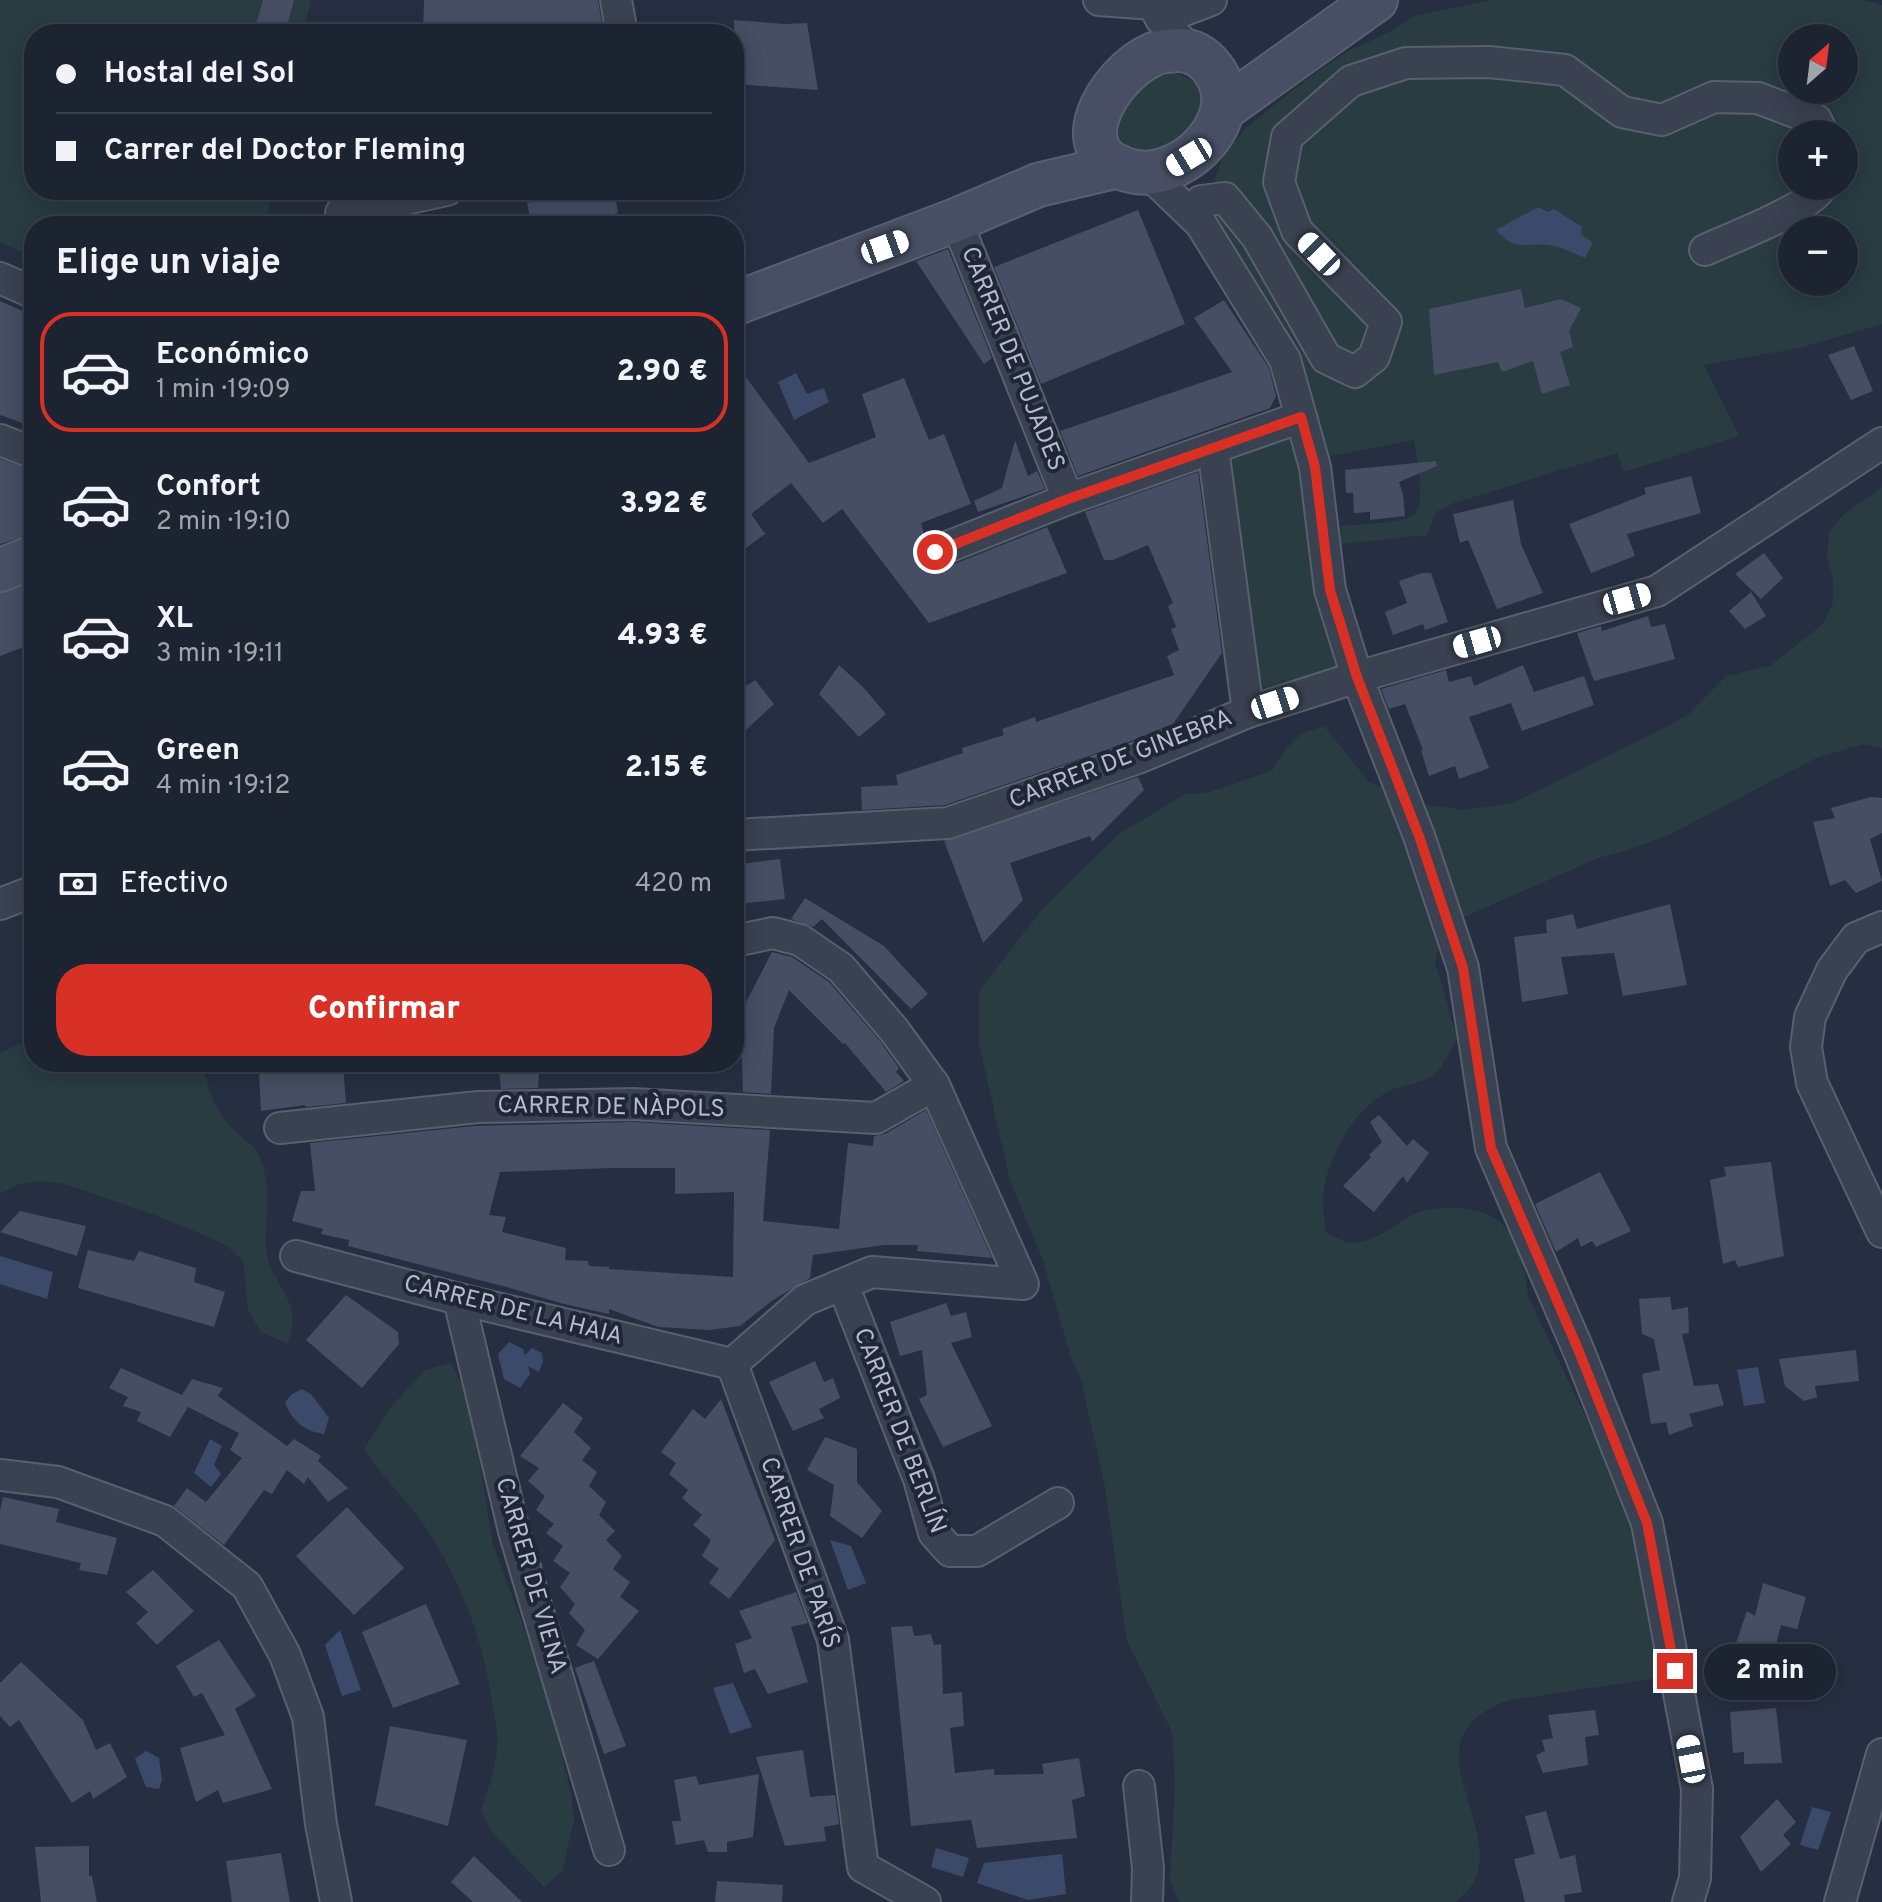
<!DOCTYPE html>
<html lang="es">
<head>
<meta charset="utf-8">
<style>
	body { margin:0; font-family:Overpass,sans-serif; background:#252b39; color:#f1f3f6; height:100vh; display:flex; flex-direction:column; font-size:30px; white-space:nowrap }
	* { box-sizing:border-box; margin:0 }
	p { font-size:26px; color:#a0a4ab }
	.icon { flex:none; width:44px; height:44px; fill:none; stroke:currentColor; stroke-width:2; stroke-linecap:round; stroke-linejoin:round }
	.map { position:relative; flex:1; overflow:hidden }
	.panel { position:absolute; left:24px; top:216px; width:720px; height:856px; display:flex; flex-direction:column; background:#1c2331; border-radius:32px; box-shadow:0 4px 20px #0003,0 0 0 2px #3a404d }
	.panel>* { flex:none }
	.hud { position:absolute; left:24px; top:24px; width:720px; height:176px; border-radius:32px; box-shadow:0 4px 20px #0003,0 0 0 2px #3a404d; display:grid; align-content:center; height:176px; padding:0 32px; background:#1c2331 }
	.needle { width:52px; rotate:28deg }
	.fabs { position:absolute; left:1778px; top:24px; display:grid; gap:16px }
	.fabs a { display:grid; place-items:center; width:80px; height:80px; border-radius:50%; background:#1c2331; box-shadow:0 4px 20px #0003,0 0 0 2px #3a404d; font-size:40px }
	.end { position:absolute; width:36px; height:36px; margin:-18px; border:10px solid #d93025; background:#fff; box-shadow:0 0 0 4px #fff }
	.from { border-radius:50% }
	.bubble { position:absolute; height:56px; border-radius:28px; background:#1c2331; box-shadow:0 4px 20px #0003,0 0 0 2px #3a404d; font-size:26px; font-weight:800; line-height:56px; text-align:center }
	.car { position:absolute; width:24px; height:48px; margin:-24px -12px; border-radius:10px; box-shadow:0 0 6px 2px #0007; background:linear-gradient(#fff 24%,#345 0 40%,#fff 0 76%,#345 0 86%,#fff 0) }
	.hud b { display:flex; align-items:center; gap:28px; height:76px; font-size:30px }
	.hud b+b { border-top:2px solid #3a404d }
	.hud i { width:20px; height:20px; background:#f1f3f6 }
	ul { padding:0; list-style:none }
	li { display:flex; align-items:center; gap:24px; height:120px; margin:0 16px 12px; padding:0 16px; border:4px solid transparent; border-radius:32px }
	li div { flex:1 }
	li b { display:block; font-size:30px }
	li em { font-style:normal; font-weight:800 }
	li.selected { border-color:#d93025 }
	li>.icon { width:72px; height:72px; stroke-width:1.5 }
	h2 { padding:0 32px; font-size:36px; line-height:96px }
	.pay { display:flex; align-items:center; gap:20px; height:88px; padding:0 32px; font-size:30px }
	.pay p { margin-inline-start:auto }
	.cta { display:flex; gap:16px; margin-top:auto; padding:16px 32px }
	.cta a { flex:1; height:92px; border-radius:32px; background:#d93025; color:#fff; font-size:32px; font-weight:800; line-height:92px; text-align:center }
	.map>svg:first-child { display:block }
	.green { fill:#283c42; fill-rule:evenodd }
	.water { fill:#3b4a6a }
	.building { fill:#454e63; fill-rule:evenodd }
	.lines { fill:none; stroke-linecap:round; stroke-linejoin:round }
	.street-casing { stroke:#585f6e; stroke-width:34 }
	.secondary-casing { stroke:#585f6e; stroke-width:46 }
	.street { stroke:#3a4151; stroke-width:30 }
	.secondary { stroke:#484f64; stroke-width:42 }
	.route { stroke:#d93025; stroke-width:10 }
	.labels { text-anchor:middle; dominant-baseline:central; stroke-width:8; stroke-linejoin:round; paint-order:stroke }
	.street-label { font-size:24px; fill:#b7bccb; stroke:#1f2636 }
</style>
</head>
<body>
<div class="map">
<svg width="1882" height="1902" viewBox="0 0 1882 1902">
	<rect width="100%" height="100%" fill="#262f41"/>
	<g class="green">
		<polygon points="0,0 311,0 303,34 34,34 34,190 272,190 266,226 34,226 34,258 0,242"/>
		<path d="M1493 0H1864L1882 5V324L1803 347 1704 365 1739 436 1624 472 1617 453 1454 503 1436 512 1427 535 1340 544 1341 526C1356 524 1405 524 1415 514 1427 502 1416 457 1414 440L1327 457 1252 282 1218 219 1215 178 1223 156 1247 127 1310 77 1347 52 1391 31 1413 16ZM1792 38H1844V90H1792ZM1792 134H1844V186H1792ZM1792 230H1844V282H1792Z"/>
		<path d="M1176 73C1184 76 1193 80 1198 86 1219 110 1174 150 1151 153 1143 153 1133 150 1126 149L1115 137V111L1152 78Z"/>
		<polygon points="1301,417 1357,677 1248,712 1213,448"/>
		<path d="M1882 487V748L1863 744 1816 758 1669 835 1622 852 1598 858 1460 919 1440 938 1435 962 1457 1038C1450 1051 1442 1071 1429 1078 1416 1085 1397 1085 1382 1095 1355 1112 1336 1145 1327 1175 1321 1193 1324 1213 1325 1231 1333 1235 1343 1243 1352 1243 1378 1241 1392 1226 1413 1215 1426 1208 1441 1208 1455 1208 1512 1210 1523 1246 1528 1296L1603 1454 1627 1499 1630 1523 1671 1676 1510 1700C1388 1741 1534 1846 1455 1902H1179L1170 1881 1175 1783 1172 1732 1127 1641 1105 1487 1081 1380 1071 1357 1043 1260 1010 1181 979 1043V991L1043 908 1119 834 1185 794 1210 792 1271 771 1285 750 1302 733 1324 726 1369 782 1416 803 1463 810 1513 803 1668 726 1689 714 1726 676 1771 665 1823 624 1833 603V580L1827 556 1829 532 1844 514Z"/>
		<path d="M34 1040V1062H203C209 1091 212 1105 232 1128 240 1137 253 1144 258 1154 273 1181 265 1217 266 1246 267 1277 292 1292 293 1320 293 1327 289 1337 288 1344L261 1332 248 1311 244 1262 227 1246 206 1236 157 1216 65 1184 39 1181 16 1185 0 1194V1053L22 1042Z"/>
		<path d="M451 1363 470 1401 493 1545 547 1690 571 1794 574 1821 562 1871 544 1887 491 1831 481 1810C488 1789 496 1768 497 1745 498 1729 494 1712 491 1696 481 1632 458 1575 421 1521 403 1496 381 1475 364 1449L390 1408 425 1370Z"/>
	</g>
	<g class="water">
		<path d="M1538 207 1548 212 1554 209 1582 227 1581 234 1593 243 1585 258C1575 254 1565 249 1555 246 1529 240 1518 255 1496 230Z"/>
		<polygon points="796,373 807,394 824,388 829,402 794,420 778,382"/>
		<polygon points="0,1256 53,1272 47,1299 0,1284"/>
		<polygon points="509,1342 523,1349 525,1355 532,1348 542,1353 543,1361 539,1372 528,1366 530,1374 520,1388 504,1379 498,1354"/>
		<polygon points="1758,1367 1765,1403 1744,1406 1737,1370"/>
		<path d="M302 1389 311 1394 329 1418 324 1434C305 1432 291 1420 285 1402L292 1394Z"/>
		<polygon points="210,1439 222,1446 214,1465 221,1474 211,1487 194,1473"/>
		<polygon points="830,1540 851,1546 866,1583 848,1590"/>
		<polygon points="340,1630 361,1690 342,1696 325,1645"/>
		<polygon points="733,1683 752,1727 730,1734 713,1688"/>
		<polygon points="146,1751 159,1758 162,1780 159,1789 146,1787 135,1759"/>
		<polygon points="1812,1807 1831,1812 1818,1850 1800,1845"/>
		<polygon points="936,1848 969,1858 963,1877 931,1867"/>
		<polygon points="1062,1854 1066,1894 1028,1900 977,1883 984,1863"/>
	</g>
	<g class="building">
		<polygon points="263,0 294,0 285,34 253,34"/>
		<polygon points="424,0 598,0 604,34 459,23 458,34 423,34"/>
		<polygon points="734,20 785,24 807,23 818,90 734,84"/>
		<polygon points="579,190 614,190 618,213 570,226 532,226 527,203"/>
		<polygon points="1138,210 1185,324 1041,384 994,267"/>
		<polygon points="948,249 992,358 984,364 916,261"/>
		<polygon points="1521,289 1525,308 1561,299 1581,308 1569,331 1573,347 1560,352 1570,385 1542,394 1533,361 1502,372 1498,362 1434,375 1429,309"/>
		<polygon points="1224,300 1269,368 1276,396 1270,408 1078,476 1060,431 1232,372 1194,318"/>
		<polygon points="0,301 34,316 34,427 0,415"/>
		<polygon points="1854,346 1873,391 1851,400 1828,355"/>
		<polygon points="734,361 809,463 876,437 862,394 904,378 929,440 944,434 971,504 921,523 925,538 917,550 918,558 923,566 934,571 942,569 1047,527 1067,573 929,623 842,509 823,523 791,483 751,514 765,534 734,557"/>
		<polygon points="1015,440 1028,476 1037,471 1045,489 978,512 974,501 1002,488"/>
		<polygon points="0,459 34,471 34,534 0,544"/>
		<polygon points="1436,461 1437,466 1399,482 1403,494 1405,516 1370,520 1370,512 1354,513 1353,493 1346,493 1345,470"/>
		<polygon points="1198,472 1222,653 1173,724 1124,744 945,805 862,810 861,787 898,785 896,775 963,753 962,748 1004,735 1002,729 1035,717 1036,722 1174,675 1167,656 1179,650 1171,629 1176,627 1168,606 1173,603 1148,545 1113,560 1104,560 1085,512"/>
		<polygon points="1691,476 1701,513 1627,534 1635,556 1591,573 1569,524 1646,494 1644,488"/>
		<polygon points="1513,500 1521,544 1543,593 1497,609 1468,540 1460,543 1453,514"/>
		<polygon points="1764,553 1783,578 1761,599 1735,574"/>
		<polygon points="1422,573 1431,573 1448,622 1425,630 1423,624 1393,635 1385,612 1407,603 1399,581"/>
		<polygon points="34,583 34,643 0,656 0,593"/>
		<polygon points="1751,592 1766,616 1745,629 1729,611"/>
		<polygon points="1648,616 1651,627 1665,624 1675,659 1594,681 1577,633 1601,626 1602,631"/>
		<polygon points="839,665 863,687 886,714 859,737 819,694"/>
		<polygon points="1523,665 1534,692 1584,676 1594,705 1522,731 1511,703 1469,717 1489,768 1459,779 1455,766 1429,776 1421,750 1423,750 1405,704 1389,709 1381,689 1446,670 1449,682 1471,676 1474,686"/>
		<polygon points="755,680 774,704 734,741 734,694"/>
		<polygon points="1138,777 1144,790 1092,842 1090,836 1010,863 1023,900 983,943 944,841"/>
		<polygon points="1871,797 1882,798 1882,833 1870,839 1882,881 1856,893 1845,880 1830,886 1813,822 1835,818 1831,808"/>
		<polygon points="780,859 785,899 737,904 734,865"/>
		<polygon points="805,898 884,946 928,994 911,1009 822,919 813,927 791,919"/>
		<polygon points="1670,904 1687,985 1623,996 1614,953 1561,957 1568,994 1522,1002 1514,937 1547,933 1546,920 1573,914 1577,929"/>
		<polygon points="772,952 792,957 829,982 880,1041 899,1068 896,1072 904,1081 886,1092 845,1043 843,1044 789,990 774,1028 771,1094 743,1092 742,1058 735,1057 739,1016"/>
		<polygon points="498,1062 540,1062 538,1088 501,1089"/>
		<polygon points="343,1066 346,1103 306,1107 305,1105 261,1111 259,1072"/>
		<path d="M926 1110 992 1258 917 1251 918 1245H884L813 1255 810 1278 773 1300 740 1326 709 1330 658 1327 609 1309V1314L564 1304 510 1288 348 1246 349 1240 321 1234 323 1229 292 1221 301 1191H315L310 1143 474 1126 633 1122 770 1130 763 1221 839 1229 848 1143 873 1146 874 1136 885 1134ZM611 1168H675V1194L734 1192 733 1277 609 1269V1267L589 1266 588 1261 565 1260 566 1248 502 1232 506 1217 489 1215 500 1172Z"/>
		<polygon points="1379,1115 1407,1146 1413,1139 1429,1153 1407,1183 1403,1176 1374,1212 1343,1186 1371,1157 1369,1155 1382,1142 1370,1122"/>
		<polygon points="1771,1162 1784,1256 1738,1267 1735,1260 1723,1264 1710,1180 1726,1176 1724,1167"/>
		<polygon points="1600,1172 1631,1231 1596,1247 1592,1241 1581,1247 1578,1238 1556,1252 1535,1204"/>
		<polygon points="20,1211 86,1226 77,1256 0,1232"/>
		<polygon points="88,1250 134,1261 139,1251 196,1268 194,1282 225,1292 214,1327 78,1288"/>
		<polygon points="346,1295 398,1332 399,1344 362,1388 306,1340"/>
		<polygon points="1670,1297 1672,1310 1688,1307 1689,1333 1682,1334 1694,1386 1718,1384 1724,1405 1689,1414 1693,1426 1669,1435 1666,1422 1651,1424 1642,1374 1660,1370 1654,1339 1642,1334 1639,1299"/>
		<polygon points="946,1303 951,1316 966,1312 972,1337 951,1343 992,1426 943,1447 919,1399 927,1395 922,1350 900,1356 890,1322"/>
		<polygon points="1856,1350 1859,1381 1815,1386 1817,1397 1804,1401 1785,1386 1779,1359"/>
		<polygon points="815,1361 824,1382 833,1378 840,1398 819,1409 824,1418 793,1431 769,1382"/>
		<polygon points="121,1368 182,1395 192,1379 223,1388 218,1396 287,1446 294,1439 321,1456 318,1461 348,1488 328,1502 308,1477 304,1484 287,1470 272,1494 264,1490 224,1545 174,1506 187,1488 206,1502 242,1458 230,1450 239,1433 188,1407 170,1437 137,1421 141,1412 123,1406 128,1397 109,1388"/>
		<polygon points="721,1399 775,1540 729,1599 709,1583 719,1569 702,1556 711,1540 693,1525 702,1515 682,1498 688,1490 669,1474 676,1463 661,1452 693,1409 705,1419"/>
		<polygon points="563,1403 583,1418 574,1432 591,1448 582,1460 597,1472 589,1486 606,1502 599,1515 615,1531 606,1540 622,1556 613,1569 630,1582 620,1597 639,1611 598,1659 576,1645 585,1630 569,1613 575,1604 560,1587 570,1573 553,1561 563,1546 546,1533 554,1524 536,1510 545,1496 528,1481 539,1468 520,1456"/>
		<polygon points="825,1437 857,1449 857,1482 882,1511 862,1538 830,1516 834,1485 807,1470"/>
		<polygon points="3,1497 59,1509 56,1522 117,1538 107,1575 79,1570 81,1563 0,1544 0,1511"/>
		<polygon points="347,1507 404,1568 354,1615 296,1556"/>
		<polygon points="153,1570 194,1611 157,1645 136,1623 148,1612 126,1592"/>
		<polygon points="1763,1583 1806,1597 1797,1629 1781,1625 1774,1653 1735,1646 1747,1611 1755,1616"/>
		<polygon points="796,1592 808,1623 791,1627 808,1682 768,1694 755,1669 744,1673 735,1644 752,1638 739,1611"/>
		<polygon points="426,1604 460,1684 393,1708 362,1632"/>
		<polygon points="912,1626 914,1636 931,1634 934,1645 941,1644 943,1694 962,1692 964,1726 950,1728 955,1773 994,1769 994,1775 1044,1774 1042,1764 1079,1758 1085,1796 1072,1800 1077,1838 977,1848 971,1820 911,1826 891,1627"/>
		<polygon points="219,1640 256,1696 235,1709 272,1789 223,1803 218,1790 196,1802 180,1748 225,1735 202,1693 194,1697 176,1666"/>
		<polygon points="594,1661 626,1746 604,1754 575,1668"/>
		<polygon points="21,1662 83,1720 96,1750 110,1743 127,1777 93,1799 90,1791 72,1803 19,1720 10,1727 0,1716 0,1683"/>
		<polygon points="1776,1708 1782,1763 1744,1764 1744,1752 1733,1753 1730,1712"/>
		<polygon points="1595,1710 1599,1735 1585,1737 1588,1765 1543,1773 1536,1755 1545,1751 1542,1740 1553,1738 1548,1715"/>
		<polygon points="390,1726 467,1740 448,1826 375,1805"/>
		<polygon points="803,1750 810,1797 835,1795 839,1824 824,1827 826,1841 785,1846 756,1757"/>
		<polygon points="759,1774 753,1837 727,1842 727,1852 708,1852 704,1840 676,1845 672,1821 681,1821 674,1780 696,1776 699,1785"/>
		<polygon points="1777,1799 1796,1822 1783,1835 1791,1844 1761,1872 1740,1837"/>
		<polygon points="1546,1811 1560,1859 1575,1855 1582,1892 1564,1895 1565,1902 1525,1902 1514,1859 1535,1854 1525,1816"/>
		<polygon points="89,1846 89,1876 92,1876 97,1902 41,1902 35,1847"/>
		<polygon points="281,1853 290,1902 232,1902 226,1861"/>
		<polygon points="474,1856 522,1902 473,1902 451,1882"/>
		<polygon points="717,1881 783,1885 782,1902 715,1902"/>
	</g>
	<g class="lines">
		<defs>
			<g id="street">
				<polyline points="616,0 622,34"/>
				<polyline points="1099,0 1153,4 1161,19 1189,50"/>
				<polyline points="1161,19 1211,0"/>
				<polyline points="1147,172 1201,224 1285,360 1315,467 1330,590 1357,677 1419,836 1463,968 1491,1148 1578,1349 1647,1523 1697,1789 1695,1878 1688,1902"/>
				<polyline points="1201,201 1225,198 1257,237 1326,358 1355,372 1374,357 1386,322 1297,231 1279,182 1287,137 1351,81 1406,63 1489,62 1565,70 1622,112 1662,120 1714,97 1758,98 1816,120 1823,134"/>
				<polyline points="956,220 1068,499"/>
				<polyline points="342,226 341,213 447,190"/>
				<path d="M1705 250C1731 238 1810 209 1822 186"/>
				<polyline points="0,278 34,293"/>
				<polyline points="0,440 34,453"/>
				<polyline points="1213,448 1248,712"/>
				<polyline points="935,552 1068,499 1301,417"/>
				<polyline points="734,835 948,823 1138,758 1248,712 1357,677 1657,591 1882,443"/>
				<polyline points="0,904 34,891"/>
				<polyline points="1882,927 1856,938 1832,970 1810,1017 1806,1047 1812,1083 1882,1232"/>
				<polyline points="280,1128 478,1107 633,1104 876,1118 934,1085"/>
				<polyline points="296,1256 459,1299 732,1364"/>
				<polyline points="843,1285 919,1479 934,1533 950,1551 977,1551 1058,1503"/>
				<polyline points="459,1299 514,1531 609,1850"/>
				<polyline points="732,1364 805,1300 872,1272 1023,1284 934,1085 894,1030 841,968 800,940 773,933 734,941"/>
				<polyline points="732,1364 833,1640 863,1867 925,1902"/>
				<polyline points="0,1475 58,1482 165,1521 247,1586 285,1655 308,1717 321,1824 336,1902"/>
				<polyline points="1139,1786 1148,1868 1147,1902"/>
				<polyline points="1840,1902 1882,1754"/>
			</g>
			<g id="secondary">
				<path d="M1178 50C1193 50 1204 57 1213 69 1248 115 1187 180 1136 172 1058 158 1107 74 1154 54 1161 51 1170 51 1178 50Z"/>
				<polyline points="1225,108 1376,0"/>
				<polyline points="734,304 956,220 1038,185 1118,166"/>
				<polyline points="0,570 34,557"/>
			</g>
		</defs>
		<use href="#street" class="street-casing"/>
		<use href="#secondary" class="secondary-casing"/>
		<use href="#street" class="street"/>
		<use href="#secondary" class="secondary"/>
	</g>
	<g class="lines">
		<polyline class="route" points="935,552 1068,499 1301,417 1315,467 1330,590 1357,677 1419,836 1463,968 1491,1148 1578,1349 1647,1523 1675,1671"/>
	</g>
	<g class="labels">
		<g class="street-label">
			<text transform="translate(1012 359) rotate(68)">CARRER DE PUJADES</text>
			<text transform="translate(1121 760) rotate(-21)">CARRER DE GINEBRA</text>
			<text transform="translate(611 1108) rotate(1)">CARRER DE NÀPOLS</text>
			<text transform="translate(513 1311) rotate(14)">CARRER DE LA HAIA</text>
			<text transform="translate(899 1431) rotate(69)">CARRER DE BERLÍN</text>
			<text transform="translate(799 1553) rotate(71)">CARRER DE PARÍS</text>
			<text transform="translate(530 1576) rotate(74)">CARRER DE VIENA</text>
		</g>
	</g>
</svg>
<div class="fabs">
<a><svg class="needle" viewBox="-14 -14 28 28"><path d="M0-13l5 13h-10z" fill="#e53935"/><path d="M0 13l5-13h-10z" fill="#a0a4ab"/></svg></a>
<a>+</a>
<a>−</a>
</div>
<i class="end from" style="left:935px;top:552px"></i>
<i class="end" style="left:1675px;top:1671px"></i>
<div class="bubble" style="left:1704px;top:1644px;width:132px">2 min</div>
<i class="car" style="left:1189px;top:157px;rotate:239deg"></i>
<i class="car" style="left:885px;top:247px;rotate:70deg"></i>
<i class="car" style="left:1319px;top:254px;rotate:316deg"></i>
<i class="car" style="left:1627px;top:599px;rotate:74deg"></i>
<i class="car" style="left:1477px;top:642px;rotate:254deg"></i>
<i class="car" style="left:1275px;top:703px;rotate:72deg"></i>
<i class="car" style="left:1691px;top:1759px;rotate:349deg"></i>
<div class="hud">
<b><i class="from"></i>Hostal del Sol</b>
<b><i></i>Carrer del Doctor Fleming</b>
</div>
<section class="panel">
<h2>Elige un viaje</h2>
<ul>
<li class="selected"><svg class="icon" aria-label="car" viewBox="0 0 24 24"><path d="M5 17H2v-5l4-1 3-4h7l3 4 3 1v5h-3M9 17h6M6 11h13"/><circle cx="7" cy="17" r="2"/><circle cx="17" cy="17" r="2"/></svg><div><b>Económico</b><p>1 min · 19:09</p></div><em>2.90 €</em></li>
<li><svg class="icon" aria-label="car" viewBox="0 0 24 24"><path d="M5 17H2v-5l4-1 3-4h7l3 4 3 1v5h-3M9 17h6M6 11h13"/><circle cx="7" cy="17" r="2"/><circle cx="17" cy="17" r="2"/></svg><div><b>Confort</b><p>2 min · 19:10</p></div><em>3.92 €</em></li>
<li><svg class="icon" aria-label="car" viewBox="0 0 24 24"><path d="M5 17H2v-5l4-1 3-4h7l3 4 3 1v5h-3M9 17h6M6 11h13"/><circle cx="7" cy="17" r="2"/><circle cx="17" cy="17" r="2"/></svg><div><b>XL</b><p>3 min · 19:11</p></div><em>4.93 €</em></li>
<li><svg class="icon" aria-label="car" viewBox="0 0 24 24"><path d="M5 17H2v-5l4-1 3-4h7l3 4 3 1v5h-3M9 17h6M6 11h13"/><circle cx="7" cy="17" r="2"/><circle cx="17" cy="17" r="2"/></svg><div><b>Green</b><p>4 min · 19:12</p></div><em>2.15 €</em></li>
</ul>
<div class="pay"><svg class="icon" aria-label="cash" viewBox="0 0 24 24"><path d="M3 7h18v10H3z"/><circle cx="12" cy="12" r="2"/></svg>Efectivo<p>420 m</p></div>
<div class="cta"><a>Confirmar</a></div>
</section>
</div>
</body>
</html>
